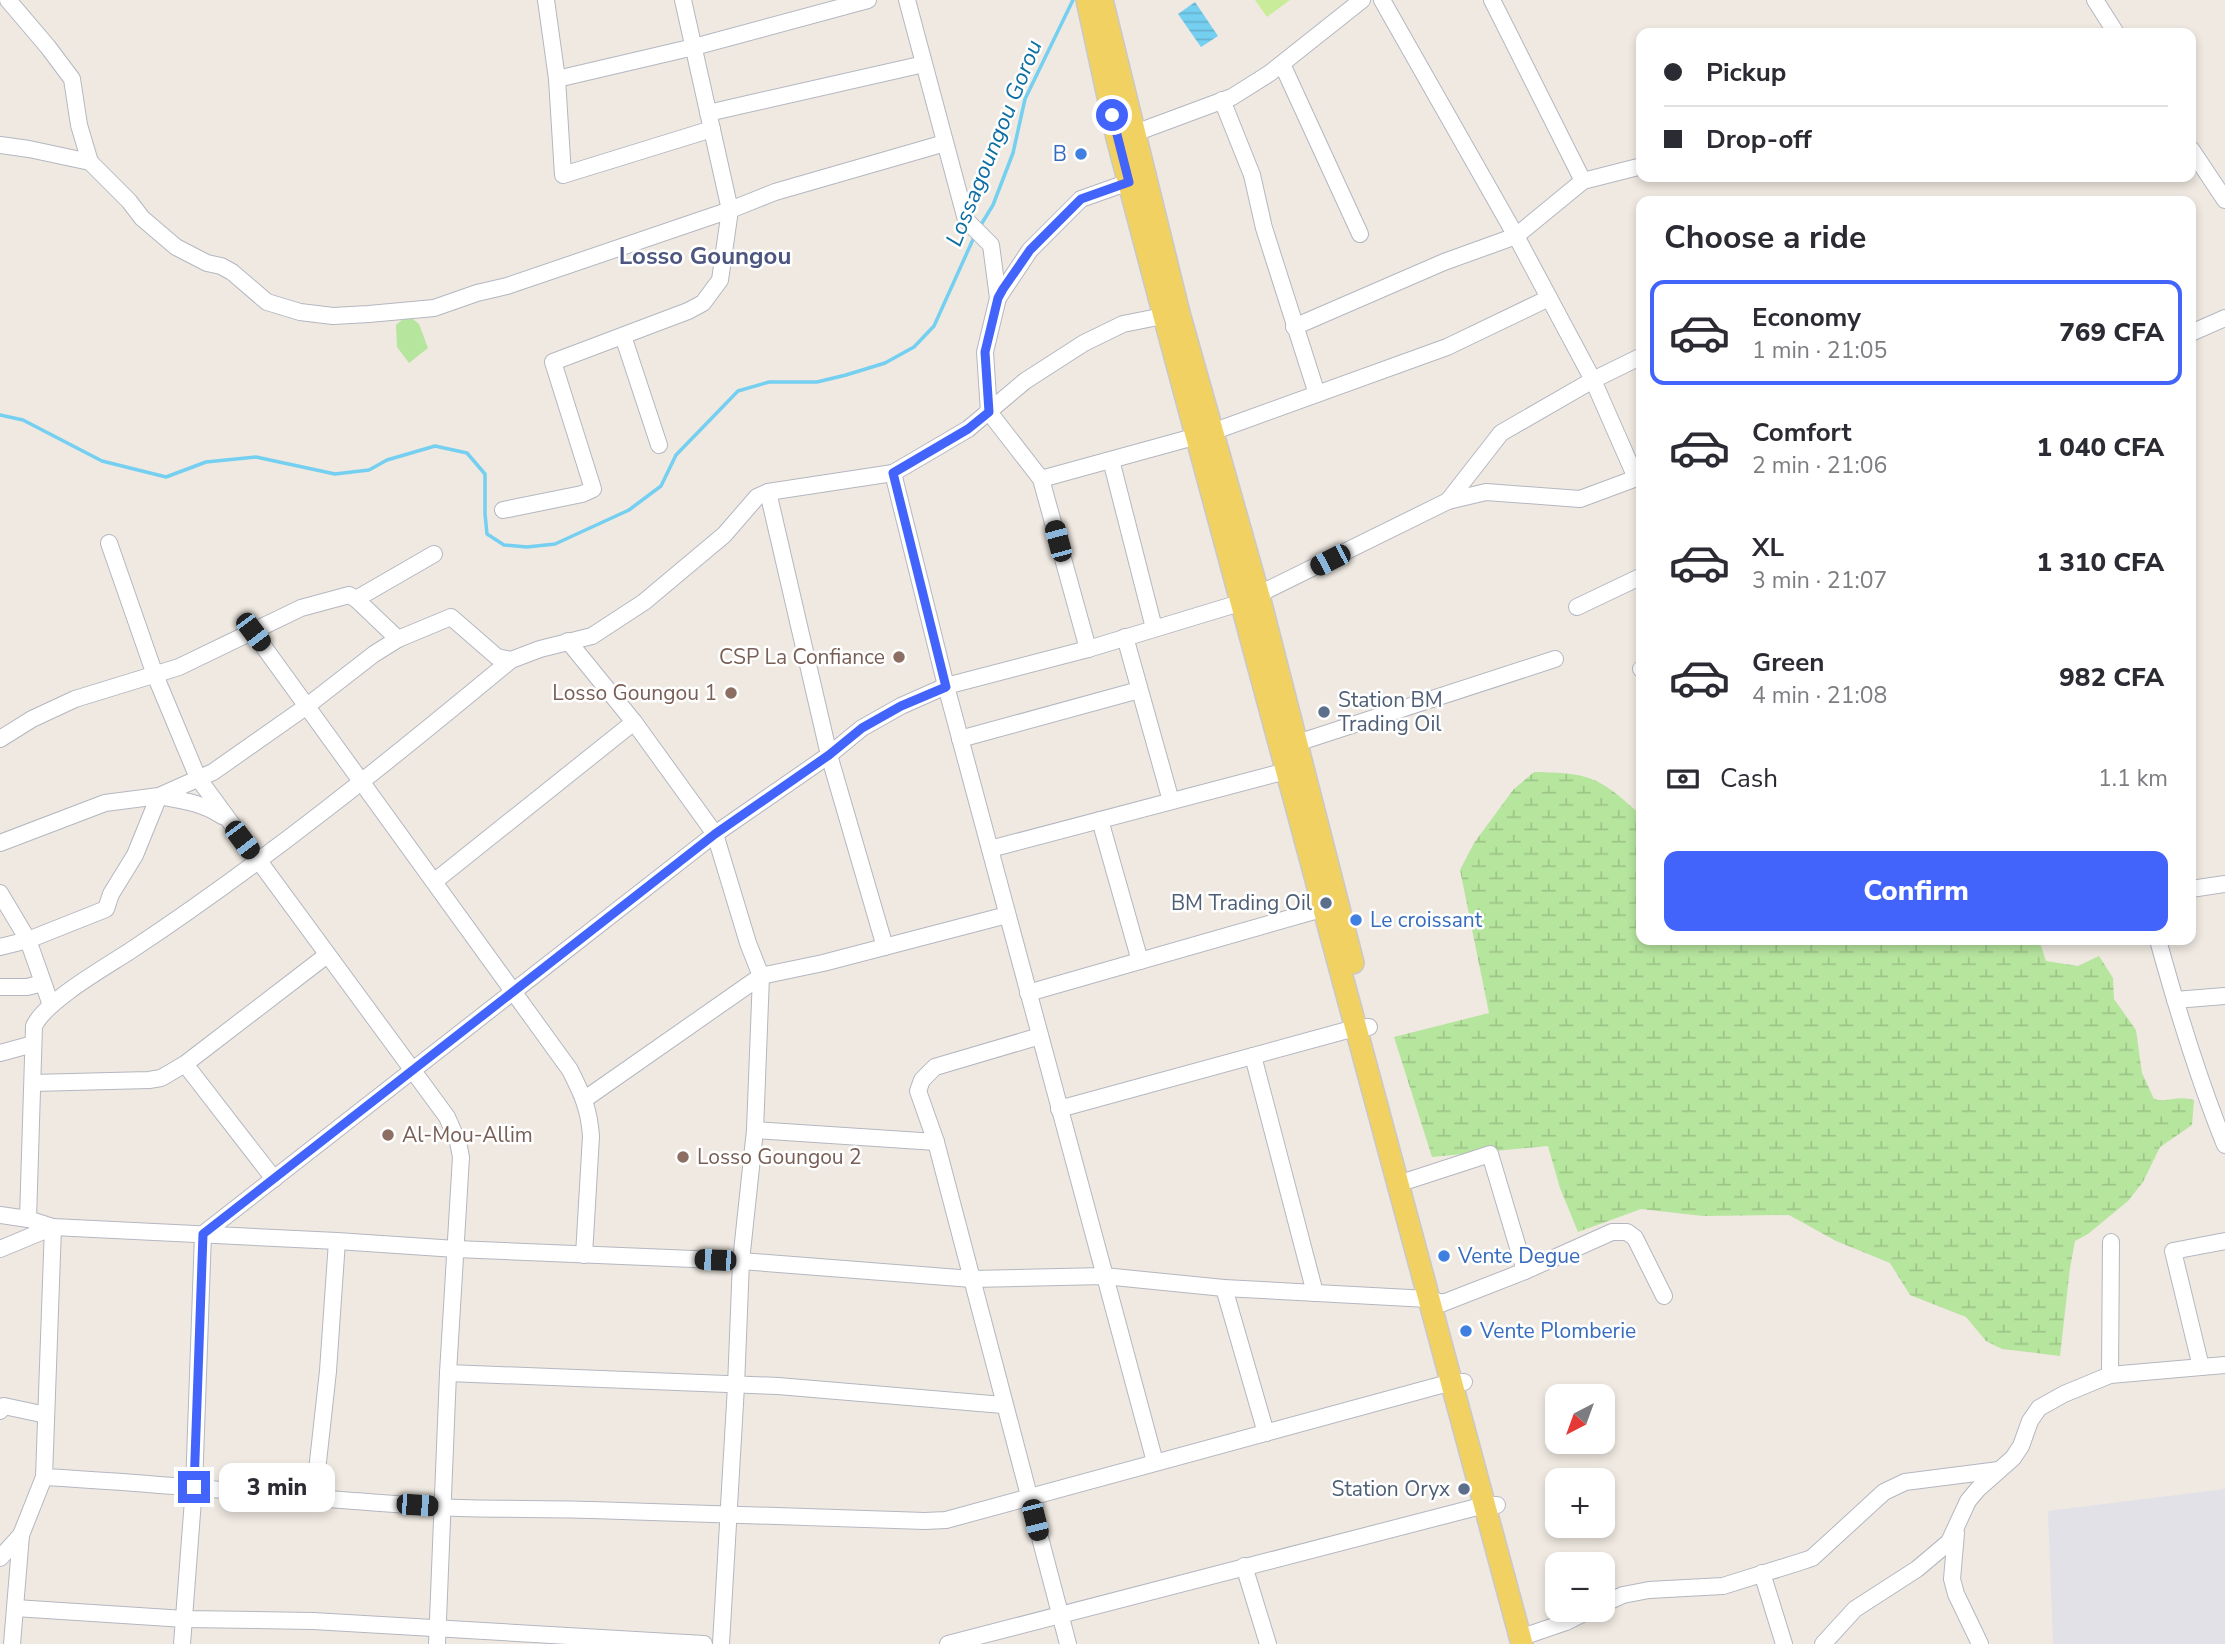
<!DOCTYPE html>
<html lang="en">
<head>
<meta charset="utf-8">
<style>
	body { margin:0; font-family:"Nunito Sans",sans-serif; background:#f2f2f3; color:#2b2b33; height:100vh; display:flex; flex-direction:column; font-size:26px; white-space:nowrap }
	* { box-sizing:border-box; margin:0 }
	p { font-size:23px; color:#7c7c81 }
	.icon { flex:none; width:38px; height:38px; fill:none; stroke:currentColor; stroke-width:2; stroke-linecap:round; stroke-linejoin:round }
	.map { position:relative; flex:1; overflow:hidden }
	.details { position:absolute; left:1636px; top:196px; width:560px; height:749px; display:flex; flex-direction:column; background:#fff; border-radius:14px; box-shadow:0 4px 10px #0003 }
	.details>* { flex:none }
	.top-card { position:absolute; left:1636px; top:28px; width:560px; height:154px; border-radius:14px; box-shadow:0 4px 10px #0003; display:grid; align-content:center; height:154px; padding:0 28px; background:#fff }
	.needle { width:46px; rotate:221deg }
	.fabs { position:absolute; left:1545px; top:1384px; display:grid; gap:14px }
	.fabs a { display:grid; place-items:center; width:70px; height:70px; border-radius:14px; background:#fff; box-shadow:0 4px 10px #0003; font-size:35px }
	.end { position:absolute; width:32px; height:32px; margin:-16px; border:9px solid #4264fb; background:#fff; box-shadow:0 0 0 4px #fff }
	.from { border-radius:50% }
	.bubble { position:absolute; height:49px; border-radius:14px; background:#fff; box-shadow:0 4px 10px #0003; font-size:23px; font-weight:800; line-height:49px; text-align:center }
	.car { position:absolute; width:21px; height:42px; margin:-21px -10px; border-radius:9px; box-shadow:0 0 5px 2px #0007; background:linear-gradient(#222 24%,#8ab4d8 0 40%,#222 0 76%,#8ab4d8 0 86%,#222 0) }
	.top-card b { display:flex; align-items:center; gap:24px; height:66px; font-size:26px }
	.top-card b+b { border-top:2px solid #e1e1e2 }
	.top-card i { width:18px; height:18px; background:#2b2b33 }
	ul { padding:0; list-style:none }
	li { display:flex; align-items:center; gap:21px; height:105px; margin:0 14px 10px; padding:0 14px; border:4px solid transparent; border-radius:14px }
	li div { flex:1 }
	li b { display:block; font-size:26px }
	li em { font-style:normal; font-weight:800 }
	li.current { border-color:#4264fb }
	li>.icon { width:63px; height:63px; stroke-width:1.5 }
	h2 { padding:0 28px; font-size:32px; line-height:84px }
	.pay { display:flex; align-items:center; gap:18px; height:77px; padding:0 28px; font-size:26px }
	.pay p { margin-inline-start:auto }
	.action { display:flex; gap:14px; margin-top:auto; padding:14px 28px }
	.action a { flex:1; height:80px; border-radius:14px; background:#4264fb; color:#fff; font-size:28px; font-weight:800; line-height:80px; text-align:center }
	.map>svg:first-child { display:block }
	.industrial { fill:#e3e1e8 }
	.grass { fill:#b6e59e }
	.wetland { fill:url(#wetland-marsh) }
	.pitch { fill:#c9ec9a }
	.water { fill:url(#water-rules) }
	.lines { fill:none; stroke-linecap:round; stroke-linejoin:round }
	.stream { stroke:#75cff0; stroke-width:3.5 }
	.minor-casing { stroke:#b4b7c1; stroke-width:18 }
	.major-casing { stroke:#c9c9c9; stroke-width:24 }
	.minor { stroke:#fff; stroke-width:16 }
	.major { stroke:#f2d163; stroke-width:21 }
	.route { stroke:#4264fb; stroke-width:9 }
	.shop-dot { fill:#3f7fe0; stroke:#fff; stroke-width:2.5 }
	.education-dot { fill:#8d6e63; stroke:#fff; stroke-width:2.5 }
	.service-dot { fill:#5c6f8a; stroke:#fff; stroke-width:2.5 }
	.labels { text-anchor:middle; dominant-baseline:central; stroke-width:5; stroke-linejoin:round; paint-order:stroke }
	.shop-label { font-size:21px; fill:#366cbe; stroke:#fff; text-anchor:start }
	.education-label { font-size:21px; fill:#785e54; stroke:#fff; text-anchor:end }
	.service-label { font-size:21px; fill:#4e5e75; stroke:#fff; text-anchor:end }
	.water-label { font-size:23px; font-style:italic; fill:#0d6fa3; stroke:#fff }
	.quarter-label { font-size:24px; font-weight:bold; fill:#4d5680; stroke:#fff }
</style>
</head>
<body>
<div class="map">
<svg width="2225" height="1644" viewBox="0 0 2225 1644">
	<defs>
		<pattern id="wetland-marsh" width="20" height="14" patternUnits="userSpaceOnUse" patternTransform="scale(1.75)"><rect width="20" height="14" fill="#b6e59e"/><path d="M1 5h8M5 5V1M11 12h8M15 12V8" fill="none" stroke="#9dc588"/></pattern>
		<pattern id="water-rules" width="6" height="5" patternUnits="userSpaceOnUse" patternTransform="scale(1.75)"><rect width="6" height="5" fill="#75cff0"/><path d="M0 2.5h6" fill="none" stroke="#66b2ce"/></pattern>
	</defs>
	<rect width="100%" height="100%" fill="#efe9e1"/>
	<polygon class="industrial" points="2225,1489 2225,1644 2053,1644 2048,1511"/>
	<polygon class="grass" points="408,315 419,324 428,348 409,363 397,347 396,325"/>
	<path class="wetland" d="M1534 772C1591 773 1599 777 1641 815L1642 940H2039L2046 961 2078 966 2099 956 2113 978 2114 999 2136 1030 2142 1073 2154 1099C2169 1103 2175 1095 2194 1100L2192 1125 2160 1147 2143 1182 2128 1201 2088 1234 2075 1241 2070 1268 2060 1356 2002 1349 1986 1341 1966 1317 1910 1295 1890 1263 1836 1241 1789 1215 1703 1216 1641 1209 1578 1232 1560 1188 1548 1146 1432 1157 1394 1037 1489 1013 1460 870 1474 843 1513 790Z"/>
	<polygon class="pitch" points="1255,0 1290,0 1267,17"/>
	<polygon class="water" points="1195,2 1218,36 1201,47 1178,14"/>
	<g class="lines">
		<g class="stream">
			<polyline points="979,228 993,205 1013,153 1025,99 1073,0"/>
			<polyline points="0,415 23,420 102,461 166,477 206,462 256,457 335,474 369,470 387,460 435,446 467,453 485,474 485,514 487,534 504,545 527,547 555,544 629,510 661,486 676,455 738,391 769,382 817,382 846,375 885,363 914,347 934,326 975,235"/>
		</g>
		<defs>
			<g id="minor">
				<polyline points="8,0 48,47 72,79 79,125 90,162 129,201 142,218 176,247 207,263 221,266 232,272 267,302 300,312 333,316 369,314 434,308 477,293 507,286 730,210 775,192 945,143"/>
				<polyline points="546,0 557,79 563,175 712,129"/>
				<polyline points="907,0 966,220 991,245 998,298"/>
				<polyline points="1382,0 1516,236 1593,380 1636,478"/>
				<polyline points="1492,0 1583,181"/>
				<polyline points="2095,0 2116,33"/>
				<polyline points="1282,64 1360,234"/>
				<polyline points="557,79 694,47 868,0"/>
				<polyline points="1222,100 1252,175 1264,228 1317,394"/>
				<polyline points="708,113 924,64"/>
				<polyline points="1127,136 1232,97 1270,73 1362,0"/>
				<polyline points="0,145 29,149 90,162"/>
				<polyline points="2191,149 2225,200"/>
				<polyline points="1294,327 1444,262 1516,236 1583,181 1642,166"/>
				<polyline points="2191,333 2225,318"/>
				<polyline points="623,336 659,445"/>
				<polyline points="1111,460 1154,628"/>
				<polyline points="1041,479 1212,432 1447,347 1549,298"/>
				<polyline points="768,492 829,755 885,947"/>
				<polyline points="1448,501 1501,433 1593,380 1642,356"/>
				<polyline points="503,510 582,494 593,489 553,362 688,311 703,303 720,280 730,210 683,0"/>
				<polyline points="109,543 155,675 198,778 447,1117 458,1142 461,1157 448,1373 437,1644"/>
				<polyline points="356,599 434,554"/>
				<polyline points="1577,607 1642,576"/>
				<path d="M253 632 570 1070C582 1094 589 1108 591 1136L584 1255"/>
				<polyline points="1125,637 1171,801"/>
				<polyline points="568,641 634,722 715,834 748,943 761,976 755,1130 741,1261 736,1386 721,1644"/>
				<polyline points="1088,649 1041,479 989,412 985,352 998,298 1030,250 1081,199 1129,182"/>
				<polyline points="1641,669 1642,669"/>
				<polyline points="0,739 32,719 75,699 179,667 301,608 349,595 356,599 398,639"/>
				<polyline points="960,739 1139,690"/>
				<polyline points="1297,743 1555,659"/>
				<polyline points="1100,820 1140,961"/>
				<polyline points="0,843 105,803 159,796 213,772 307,706 374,654 398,639 451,617 497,657 511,660"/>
				<polyline points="990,849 1286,771"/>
				<polyline points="435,881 634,722"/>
				<polyline points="2191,889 2225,884"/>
				<polyline points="0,893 28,940 51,1005"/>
				<path d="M2158 940C2177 1009 2198 1078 2225 1145"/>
				<path d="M0 947 28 940 106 909 111 894 135 855 159 796C181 800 203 803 222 816"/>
				<polyline points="0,987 27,987 43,983"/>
				<polyline points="1028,993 1332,906"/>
				<polyline points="2175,1000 2225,996"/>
				<polyline points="1040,1036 935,1067 922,1080 918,1091 936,1142 1068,1644"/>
				<polyline points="0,1053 33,1044"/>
				<polyline points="1253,1056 1315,1293"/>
				<polyline points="185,1064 274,1179"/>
				<polyline points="33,1083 149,1080 161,1078 185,1064 327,955"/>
				<polyline points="585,1099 761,976 823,963 1007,915"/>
				<polyline points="1059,1109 1355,1028 1369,1027"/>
				<polyline points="755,1130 936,1142"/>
				<polyline points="1410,1180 1490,1154 1525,1271"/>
				<polyline points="0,1215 28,1219 53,1227 337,1241 456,1249 741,1261 972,1279 1104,1276 1224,1288 1428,1299 1443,1303 1525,1271 1612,1232 1627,1232 1635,1238 1664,1296"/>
				<path d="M28 1219 34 1026C47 1000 104 968 130 951 263 863 388 762 511 660L540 649 592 636 644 602 724 535 757 497 768 492 893 473"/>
				<polyline points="203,1234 715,834 829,755 862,728 901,706 946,686 1088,649 1243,602 1448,501 1486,492 1580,499 1642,476"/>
				<polyline points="0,1249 53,1227 44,1477 21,1535 12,1644"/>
				<polyline points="1224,1288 1266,1433"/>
				<polyline points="2201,1367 2173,1251 2225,1241"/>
				<polyline points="448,1373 778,1386 1003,1405"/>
				<polyline points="2110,1375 2111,1242"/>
				<polyline points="0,1411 4,1406 46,1415"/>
				<polyline points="1155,1462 946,686 893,473 968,429 1025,381 1084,343 1123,324 1173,314"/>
				<path d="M44 1477C176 1484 307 1499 439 1507 490 1510 541 1508 592 1510 703 1514 814 1518 925 1521L946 1520 1452 1382H1464"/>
				<polyline points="314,1498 328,1371 337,1241"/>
				<polyline points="1956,1533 1952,1579 1956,1594 1980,1644"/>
				<polyline points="0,1558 21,1535"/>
				<polyline points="1244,1566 1268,1644"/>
				<polyline points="1762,1573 1784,1644"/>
				<polyline points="1603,1604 1623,1595 1649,1590 1723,1586 1800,1562 1812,1558 1884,1492 1905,1482 1999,1470"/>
				<polyline points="15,1608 185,1619 313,1621 704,1644"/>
				<polyline points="1531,1634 1566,1622 1590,1610"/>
				<polyline points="182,1644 194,1487 203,1234"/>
				<polyline points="948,1644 1485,1505 1497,1505"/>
				<polyline points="1823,1644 1855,1609 1917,1569 1949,1542 1968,1501 1978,1489 2013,1458 2021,1446 2030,1421 2039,1408 2064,1394 2110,1375 2225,1365"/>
			</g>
			<g id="major">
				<polyline points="1087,0 1117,138 1164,316 1522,1644"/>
				<polyline points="1102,0 1179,313 1259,596 1353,963"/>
			</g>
		</defs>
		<use href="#minor" class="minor-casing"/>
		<use href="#major" class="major-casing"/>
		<use href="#minor" class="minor"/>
		<use href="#major" class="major"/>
	</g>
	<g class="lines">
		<polyline class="route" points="194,1487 203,1234 715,834 829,755 862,728 901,706 946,687 893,473 968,429 989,412 985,352 998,298 1003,289 1030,250 1081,199 1129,182 1112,115"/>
	</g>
	<g class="shop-dot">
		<circle cx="1081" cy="154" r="7"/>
		<circle cx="1356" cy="920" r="7"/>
		<circle cx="1444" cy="1256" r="7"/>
		<circle cx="1466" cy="1331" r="7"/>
	</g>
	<g class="education-dot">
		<circle cx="899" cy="657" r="7"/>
		<circle cx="731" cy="693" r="7"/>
		<circle cx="388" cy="1135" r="7"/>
		<circle cx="683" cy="1157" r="7"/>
	</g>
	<g class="service-dot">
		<circle cx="1324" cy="712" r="7"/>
		<circle cx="1326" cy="903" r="7"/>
		<circle cx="1464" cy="1489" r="7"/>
	</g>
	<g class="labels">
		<g class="shop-label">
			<text x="1067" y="154" text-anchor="end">B</text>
			<text x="1370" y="920">Le croissant</text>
			<text x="1458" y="1256">Vente Degue</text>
			<text x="1480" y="1331">Vente Plomberie</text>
		</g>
		<g class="education-label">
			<text x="885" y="657">CSP La Confiance</text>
			<text x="717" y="693">Losso Goungou 1</text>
			<text x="402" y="1135" text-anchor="start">Al-Mou-Allim</text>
			<text x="697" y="1157" text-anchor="start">Losso Goungou 2</text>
		</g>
		<g class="service-label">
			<text x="1338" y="700" text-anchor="start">Station BM<tspan x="1338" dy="24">Trading Oil</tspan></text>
			<text x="1312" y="903">BM Trading Oil</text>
			<text x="1450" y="1489">Station Oryx</text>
		</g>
		<g class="water-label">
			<text transform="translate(994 143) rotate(-68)">Lossagoungou Gorou</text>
		</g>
		<g class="quarter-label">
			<text x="705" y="256">Losso Goungou</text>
		</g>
	</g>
</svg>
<div class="fabs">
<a><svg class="needle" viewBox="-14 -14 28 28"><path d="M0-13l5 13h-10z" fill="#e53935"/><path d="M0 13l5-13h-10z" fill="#7c7c81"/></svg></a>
<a>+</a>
<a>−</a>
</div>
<i class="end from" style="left:1112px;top:115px"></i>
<i class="end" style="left:194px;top:1487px"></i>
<div class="bubble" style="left:219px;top:1463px;width:116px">3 min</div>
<i class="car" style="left:1058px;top:541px;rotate:345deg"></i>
<i class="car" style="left:1330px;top:560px;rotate:243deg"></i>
<i class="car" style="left:253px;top:632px;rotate:143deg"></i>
<i class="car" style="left:242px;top:840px;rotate:143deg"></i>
<i class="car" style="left:715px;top:1260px;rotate:272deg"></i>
<i class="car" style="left:417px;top:1505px;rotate:94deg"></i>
<i class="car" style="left:1035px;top:1520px;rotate:166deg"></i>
<div class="top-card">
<b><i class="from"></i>Pickup</b>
<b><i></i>Drop-off</b>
</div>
<section class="details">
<h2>Choose a ride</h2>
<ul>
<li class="current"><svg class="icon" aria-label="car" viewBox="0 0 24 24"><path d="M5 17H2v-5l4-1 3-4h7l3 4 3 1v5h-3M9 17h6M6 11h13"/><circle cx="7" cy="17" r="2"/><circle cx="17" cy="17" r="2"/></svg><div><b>Economy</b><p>1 min · 21:05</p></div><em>769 CFA</em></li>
<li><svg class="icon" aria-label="car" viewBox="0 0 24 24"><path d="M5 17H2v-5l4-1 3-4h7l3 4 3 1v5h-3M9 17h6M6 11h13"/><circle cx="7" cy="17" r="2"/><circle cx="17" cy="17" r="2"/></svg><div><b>Comfort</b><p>2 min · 21:06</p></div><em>1 040 CFA</em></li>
<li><svg class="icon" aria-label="car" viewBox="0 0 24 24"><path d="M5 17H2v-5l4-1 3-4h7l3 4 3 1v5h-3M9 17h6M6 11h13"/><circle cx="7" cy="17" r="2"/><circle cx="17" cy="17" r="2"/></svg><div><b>XL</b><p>3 min · 21:07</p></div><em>1 310 CFA</em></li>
<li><svg class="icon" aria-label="car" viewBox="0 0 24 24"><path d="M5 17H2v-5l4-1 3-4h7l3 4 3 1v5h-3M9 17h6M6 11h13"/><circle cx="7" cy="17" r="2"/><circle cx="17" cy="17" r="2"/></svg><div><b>Green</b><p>4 min · 21:08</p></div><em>982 CFA</em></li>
</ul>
<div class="pay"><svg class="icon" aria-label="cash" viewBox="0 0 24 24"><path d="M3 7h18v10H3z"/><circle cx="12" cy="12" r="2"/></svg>Cash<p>1.1 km</p></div>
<div class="action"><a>Confirm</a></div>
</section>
</div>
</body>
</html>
